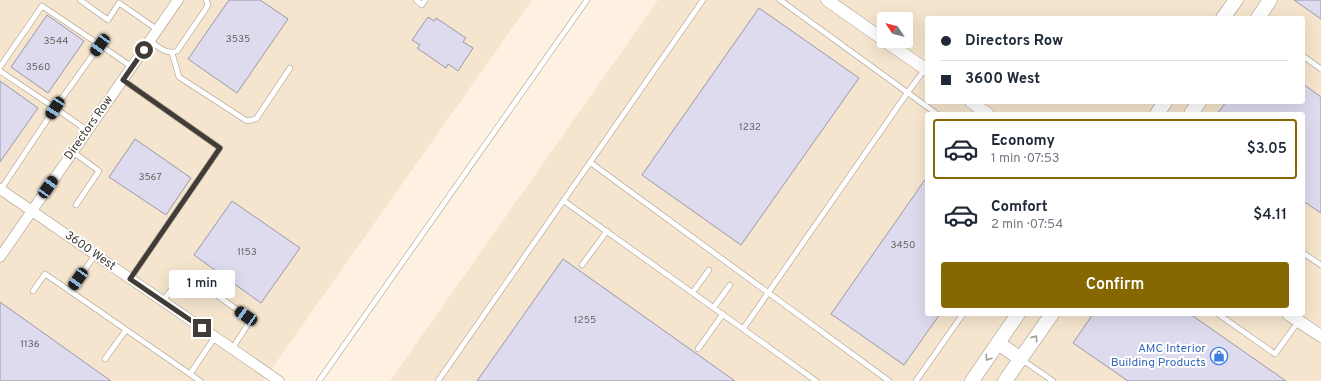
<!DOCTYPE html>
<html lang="en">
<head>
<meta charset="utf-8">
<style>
	body { margin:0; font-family:Overpass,sans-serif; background:#f6f6f7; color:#1f2937; height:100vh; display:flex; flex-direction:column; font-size:15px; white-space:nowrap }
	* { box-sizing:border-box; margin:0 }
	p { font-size:13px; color:#747a83 }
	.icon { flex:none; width:22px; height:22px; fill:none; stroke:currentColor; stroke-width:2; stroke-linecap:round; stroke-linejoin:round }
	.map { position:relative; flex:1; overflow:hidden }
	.sheet { position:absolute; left:925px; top:112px; width:380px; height:204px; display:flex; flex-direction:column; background:#fff; border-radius:4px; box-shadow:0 4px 16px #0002 }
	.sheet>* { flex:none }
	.hud { position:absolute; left:925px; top:16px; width:380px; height:88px; border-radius:4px; box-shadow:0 4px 16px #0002; display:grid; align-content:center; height:88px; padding:0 16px; background:#fff }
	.needle { width:26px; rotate:305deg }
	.fabs { position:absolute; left:877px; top:12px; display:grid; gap:8px }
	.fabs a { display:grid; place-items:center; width:36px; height:36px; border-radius:4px; background:#fff; box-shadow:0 4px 16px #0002; font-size:20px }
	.end { position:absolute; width:18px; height:18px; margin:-9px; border:5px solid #413c36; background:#fff; box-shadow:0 0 0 2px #fff }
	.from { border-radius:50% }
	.bubble { position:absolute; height:28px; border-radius:4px; background:#fff; box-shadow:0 4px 16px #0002; font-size:13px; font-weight:600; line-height:28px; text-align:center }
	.car { position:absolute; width:12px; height:24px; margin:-12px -6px; border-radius:5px; box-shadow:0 0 3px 1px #0007; background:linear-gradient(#222 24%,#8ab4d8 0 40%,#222 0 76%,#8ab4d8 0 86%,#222 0) }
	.hud b { display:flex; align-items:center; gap:14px; height:38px; font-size:15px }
	.hud b+b { border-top:1px solid #e0e1e3 }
	.hud i { width:10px; height:10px; background:#1f2937 }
	ul { padding:7px 0 0; list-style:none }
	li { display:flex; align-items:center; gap:12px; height:60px; margin:0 8px 6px; padding:0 8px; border:2px solid transparent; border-radius:4px }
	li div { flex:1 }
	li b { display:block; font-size:15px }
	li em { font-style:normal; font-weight:600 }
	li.selected { border-color:#856802 }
	li>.icon { width:36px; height:36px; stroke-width:1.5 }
	.button { display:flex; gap:8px; margin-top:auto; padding:8px 16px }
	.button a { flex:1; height:46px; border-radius:4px; background:#856802; color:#fff; font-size:16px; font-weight:600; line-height:46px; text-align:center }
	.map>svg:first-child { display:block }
	.built { fill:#f5e5ce; fill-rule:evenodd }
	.building { fill:#dedbee; stroke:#9a97a9 }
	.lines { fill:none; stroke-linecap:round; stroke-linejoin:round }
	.service-casing { stroke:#a29787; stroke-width:6 }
	.minor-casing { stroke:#a29787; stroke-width:11 }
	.tertiary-casing { stroke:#a29787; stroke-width:13 }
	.secondary-casing { stroke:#a29787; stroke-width:15 }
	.service { stroke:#fff; stroke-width:5 }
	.minor { stroke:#fff; stroke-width:10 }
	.tertiary { stroke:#fff; stroke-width:12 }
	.secondary { stroke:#fff; stroke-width:14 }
	.oneway { stroke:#a09e9a }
	.route { stroke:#413c36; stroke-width:5 }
	.labels { text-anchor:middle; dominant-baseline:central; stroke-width:4; stroke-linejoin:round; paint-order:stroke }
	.number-label { font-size:10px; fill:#686464 }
	.street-label { font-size:12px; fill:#413c36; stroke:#fff }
	.shop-label { font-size:12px; fill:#366cbe; stroke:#fff; text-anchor:end }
</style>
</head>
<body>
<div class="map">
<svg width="1321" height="381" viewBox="0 0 1321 381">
	<rect width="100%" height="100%" fill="#fef1e1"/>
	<g class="built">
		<polygon points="0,0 532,0 263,381 0,381"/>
		<path d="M658 0H1321V381H390ZM927 18H1303V102H927ZM884 19H906V41H884ZM927 114H1303V314H927Z"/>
	</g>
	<g class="building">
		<polygon points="229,0 260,0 288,19 237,93 188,59"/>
		<polygon points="1294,0 1321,0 1321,19"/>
		<polygon points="759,8 859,78 741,245 642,175"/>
		<polygon points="47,15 84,41 48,93 11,67"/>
		<polygon points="428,17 434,21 436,18 466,38 463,42 473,48 458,71 448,64 446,68 417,48 420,45 412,40"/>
		<polygon points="0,81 38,108 0,162"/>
		<polygon points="1303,84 1321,97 1321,213 1303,201 1303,114 1217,114 1226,102 1303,102"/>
		<polygon points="135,139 191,178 166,215 109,177"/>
		<polygon points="927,177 927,314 940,314 904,365 831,314"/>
		<polygon points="232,201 300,248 261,303 194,255"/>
		<polygon points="563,259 735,381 477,381"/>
		<polygon points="0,302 111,381 0,381"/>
		<polygon points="1093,314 1190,314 1286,381 1128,381 1073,343"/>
	</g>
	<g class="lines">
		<defs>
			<g id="service">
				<polyline points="80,0 108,20 119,3 158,30"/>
				<polyline points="416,0 422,5 425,0"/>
				<polyline points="780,0 937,114"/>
				<path d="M150 41C159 47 166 55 177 51L205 10 208 5 206 0"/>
				<polyline points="172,53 179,77 247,121 256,119 290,68"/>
				<polyline points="1303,56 1321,69"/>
				<polyline points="0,67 42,6 100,45"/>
				<polyline points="0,71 55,108 1,189"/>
				<polyline points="123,80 220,148 130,279"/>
				<polyline points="88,131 55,108 100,45 132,67"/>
				<polyline points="73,152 99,171 76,205"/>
				<polyline points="591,163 889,381"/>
				<polyline points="564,201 816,381"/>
				<polyline points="1303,253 1321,265"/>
				<polyline points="95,255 70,291 190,374 215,337"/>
				<polyline points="582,265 607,231"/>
				<polyline points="33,291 45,274 70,291"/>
				<polyline points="693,292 709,270"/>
				<polyline points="163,301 181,276 187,274 246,316 250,321 232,349"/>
				<polyline points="714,307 730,285"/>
				<polyline points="1218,314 1275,354 1298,322"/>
				<polyline points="743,329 908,92 925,69"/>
				<polyline points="698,349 723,314"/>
				<polyline points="105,359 126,330"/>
				<polyline points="1021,359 1053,381"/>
				<polyline points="190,374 200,381"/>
				<polyline points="319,381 587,0"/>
				<polyline points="438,381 703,0"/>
				<polyline points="916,381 963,314"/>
			</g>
			<g id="minor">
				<polyline points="0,189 279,381"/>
				<polyline points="0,257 178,0"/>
			</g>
			<g id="tertiary">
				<polyline points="827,0 884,40"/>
				<polyline points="885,41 927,70"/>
				<polyline points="971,102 988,114"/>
				<polyline points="1288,314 1321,336"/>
			</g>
			<g id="secondary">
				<polyline points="1223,18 1236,0"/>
				<polyline points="1258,18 1270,0"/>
				<polyline points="1157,114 1165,102"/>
				<polyline points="1191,114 1199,102"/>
				<polyline points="998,343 1021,359"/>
				<polyline points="972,381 1018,314"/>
				<polyline points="1005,381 1052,314"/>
			</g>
		</defs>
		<use href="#service" class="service-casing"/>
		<use href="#minor" class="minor-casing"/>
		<use href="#tertiary" class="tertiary-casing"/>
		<use href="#secondary" class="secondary-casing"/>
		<use href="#service" class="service"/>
		<use href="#minor" class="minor"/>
		<use href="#tertiary" class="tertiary"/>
		<use href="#secondary" class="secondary"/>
	</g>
	<defs><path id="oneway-chevron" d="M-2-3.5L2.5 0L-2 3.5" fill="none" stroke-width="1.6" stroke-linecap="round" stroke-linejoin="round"/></defs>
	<g class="oneway">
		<use href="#oneway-chevron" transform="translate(1035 338) rotate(-55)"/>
		<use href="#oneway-chevron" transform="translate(988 358) rotate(124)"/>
	</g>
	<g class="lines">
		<polyline class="route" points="144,50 123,80 220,148 130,279 202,328"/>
	</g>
	<defs>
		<symbol id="shop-ring" viewBox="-11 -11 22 22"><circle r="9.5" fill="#fff" stroke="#3f7fe0" stroke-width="1.5"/><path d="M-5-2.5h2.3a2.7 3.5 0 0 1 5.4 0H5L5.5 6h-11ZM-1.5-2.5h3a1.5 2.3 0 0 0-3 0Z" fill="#3f7fe0"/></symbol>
	</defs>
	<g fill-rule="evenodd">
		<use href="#shop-ring" x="1209" y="346" width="20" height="20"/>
	</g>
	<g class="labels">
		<g class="number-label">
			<text x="238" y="39">3535</text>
			<text x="56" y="41">3544</text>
			<text x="38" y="67">3560</text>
			<text x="750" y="127">1232</text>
			<text x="150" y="177">3567</text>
			<text x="903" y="245">3450</text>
			<text x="247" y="252">1153</text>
			<text x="585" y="320">1255</text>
			<text x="30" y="344">1136</text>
		</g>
		<g class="street-label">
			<text transform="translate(89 128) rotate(-55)">Directors Row</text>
			<text transform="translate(90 251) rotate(35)">3600 West</text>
		</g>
		<g class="shop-label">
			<text x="1206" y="349">AMC Interior<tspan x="1206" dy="14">Building Products</tspan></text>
		</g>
	</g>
</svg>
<div class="fabs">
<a><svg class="needle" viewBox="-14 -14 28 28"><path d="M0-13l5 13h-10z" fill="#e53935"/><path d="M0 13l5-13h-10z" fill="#747a83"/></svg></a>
</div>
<i class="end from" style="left:144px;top:50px"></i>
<i class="end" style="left:202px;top:328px"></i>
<div class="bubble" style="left:169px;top:270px;width:66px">1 min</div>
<i class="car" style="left:100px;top:45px;rotate:216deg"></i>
<i class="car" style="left:55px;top:108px;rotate:213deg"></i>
<i class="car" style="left:48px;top:187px;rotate:35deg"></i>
<i class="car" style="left:78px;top:279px;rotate:215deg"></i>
<i class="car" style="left:246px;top:316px;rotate:305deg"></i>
<div class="hud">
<b><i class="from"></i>Directors Row</b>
<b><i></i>3600 West</b>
</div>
<section class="sheet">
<ul>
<li class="selected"><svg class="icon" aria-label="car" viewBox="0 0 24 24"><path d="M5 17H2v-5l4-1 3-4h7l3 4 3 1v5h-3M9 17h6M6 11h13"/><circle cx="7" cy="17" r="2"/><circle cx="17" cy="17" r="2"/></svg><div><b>Economy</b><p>1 min · 07:53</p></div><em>$3.05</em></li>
<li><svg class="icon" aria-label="car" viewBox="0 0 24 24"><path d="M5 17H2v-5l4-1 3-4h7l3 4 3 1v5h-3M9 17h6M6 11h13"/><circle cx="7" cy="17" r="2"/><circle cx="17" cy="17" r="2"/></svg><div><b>Comfort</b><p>2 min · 07:54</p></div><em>$4.11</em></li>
</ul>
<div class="button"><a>Confirm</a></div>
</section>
</div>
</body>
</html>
